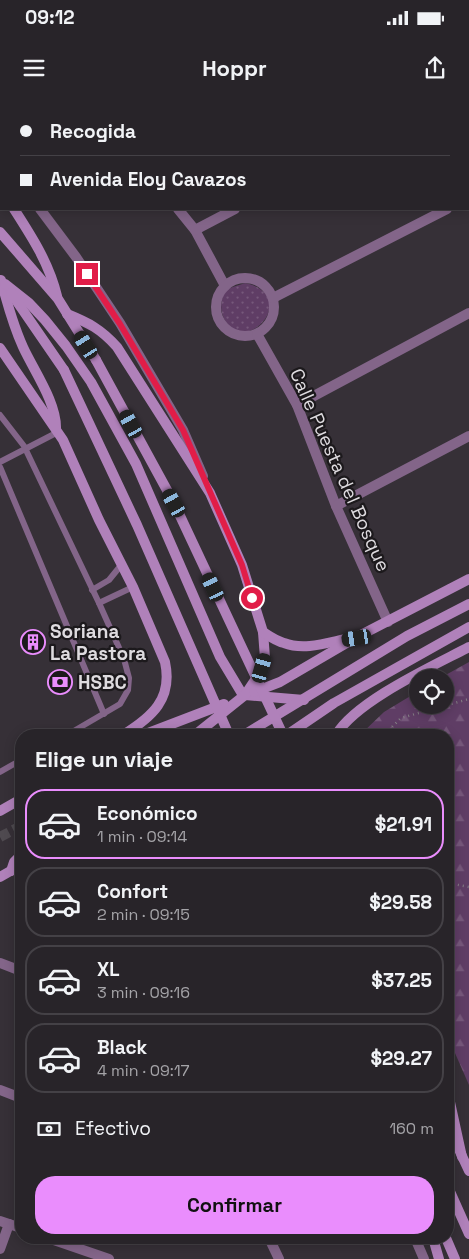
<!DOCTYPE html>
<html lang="es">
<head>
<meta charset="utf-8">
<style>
	body { margin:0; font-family:"Space Grotesk",sans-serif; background:#343035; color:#f1f3f6; height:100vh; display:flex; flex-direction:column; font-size:19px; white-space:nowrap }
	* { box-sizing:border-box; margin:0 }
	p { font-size:16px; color:#a5a4a8 }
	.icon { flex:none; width:28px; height:28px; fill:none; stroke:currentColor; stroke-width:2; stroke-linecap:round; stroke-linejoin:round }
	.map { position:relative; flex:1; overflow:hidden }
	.details { position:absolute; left:15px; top:629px; width:439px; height:515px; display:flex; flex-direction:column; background:#282429; border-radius:20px; box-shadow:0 2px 12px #0003,0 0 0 1px #444146 }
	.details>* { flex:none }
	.banner { position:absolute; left:0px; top:0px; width:470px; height:110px; box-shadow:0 2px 12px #0003,0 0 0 1px #444146; display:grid; align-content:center; height:110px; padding:0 20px; background:#282429 }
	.buttons { position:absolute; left:409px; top:569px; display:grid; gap:10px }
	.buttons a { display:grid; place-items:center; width:45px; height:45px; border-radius:50%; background:#282429; box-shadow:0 2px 12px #0003,0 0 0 1px #444146; font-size:25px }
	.end { position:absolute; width:22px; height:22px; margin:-11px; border:6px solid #e11d48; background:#fff; box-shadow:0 0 0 2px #fff }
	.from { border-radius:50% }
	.car { position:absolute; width:15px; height:30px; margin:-15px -8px; border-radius:6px; box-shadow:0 0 4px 1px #0007; background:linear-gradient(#222 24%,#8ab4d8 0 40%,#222 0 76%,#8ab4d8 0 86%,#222 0) }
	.banner b { display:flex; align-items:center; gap:18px; height:48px; font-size:19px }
	.banner b+b { border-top:1px solid #444146 }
	.banner i { width:12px; height:12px; background:#f1f3f6 }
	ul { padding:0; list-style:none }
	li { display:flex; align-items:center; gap:15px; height:70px; margin:0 10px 8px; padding:0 10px; border:2px solid #444146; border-radius:20px }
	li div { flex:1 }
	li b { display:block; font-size:19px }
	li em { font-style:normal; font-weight:700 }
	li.current { border-color:#ea8dfd }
	li>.icon { width:45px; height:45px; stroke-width:1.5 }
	h2 { padding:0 20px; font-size:22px; line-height:60px }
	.pay { display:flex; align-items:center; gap:12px; height:55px; padding:0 20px; font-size:19px }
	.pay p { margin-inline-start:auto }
	.cta { display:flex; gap:10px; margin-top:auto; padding:10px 20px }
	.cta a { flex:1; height:58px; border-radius:20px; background:#ea8dfd; color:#111; font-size:20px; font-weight:700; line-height:58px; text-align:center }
	.status { display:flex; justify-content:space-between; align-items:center; height:35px; padding:0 25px; background:#282429; direction:ltr }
	.status svg { height:14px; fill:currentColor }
	header { display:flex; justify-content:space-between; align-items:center; height:65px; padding:0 20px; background:#282429; font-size:22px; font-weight:700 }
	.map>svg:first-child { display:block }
	.grass { fill:url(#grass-dots) }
	.forest { fill:url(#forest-firs) }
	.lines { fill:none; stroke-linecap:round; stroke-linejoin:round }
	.secondary-tunnel { stroke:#4f4a50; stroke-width:10; stroke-dasharray:10 5; stroke-linecap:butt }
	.path { stroke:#847f85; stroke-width:2.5; stroke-dasharray:1 4; stroke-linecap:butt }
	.service { stroke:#836589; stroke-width:6 }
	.minor { stroke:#836589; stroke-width:10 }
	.tertiary { stroke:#836589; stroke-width:10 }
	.secondary { stroke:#b081ba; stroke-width:10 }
	.secondary-bridge { stroke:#b081ba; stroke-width:10 }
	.route { stroke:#e11d48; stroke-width:6 }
	.labels { text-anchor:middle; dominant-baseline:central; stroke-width:4.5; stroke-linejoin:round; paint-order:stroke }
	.street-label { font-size:19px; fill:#dedbdf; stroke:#1c191c }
	.poi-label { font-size:19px; font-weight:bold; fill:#dedbdf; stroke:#1c191c; text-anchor:start }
</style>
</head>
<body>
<div class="status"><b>09:12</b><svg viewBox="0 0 49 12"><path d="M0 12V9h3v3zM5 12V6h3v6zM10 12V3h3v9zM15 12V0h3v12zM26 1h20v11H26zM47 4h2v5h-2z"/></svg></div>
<header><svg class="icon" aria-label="menu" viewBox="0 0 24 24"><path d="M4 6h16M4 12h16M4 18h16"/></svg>Hoppr<svg class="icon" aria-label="share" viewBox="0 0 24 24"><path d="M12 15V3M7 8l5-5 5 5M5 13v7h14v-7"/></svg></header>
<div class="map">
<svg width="469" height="1159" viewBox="0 0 469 1159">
	<defs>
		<pattern id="grass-dots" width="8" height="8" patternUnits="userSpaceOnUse" patternTransform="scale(1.25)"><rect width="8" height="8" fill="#5f3d65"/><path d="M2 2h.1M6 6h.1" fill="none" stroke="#76587b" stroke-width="1.8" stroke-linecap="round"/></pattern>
		<pattern id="forest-firs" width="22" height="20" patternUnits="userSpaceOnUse" patternTransform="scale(1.25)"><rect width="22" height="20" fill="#5f3d65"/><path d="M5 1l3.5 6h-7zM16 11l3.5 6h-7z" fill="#76587b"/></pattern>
	</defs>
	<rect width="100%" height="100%" fill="#363037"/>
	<path class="grass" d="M245 183C299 194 251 255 226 222 219 212 219 195 230 188 234 186 241 185 245 183Z"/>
	<polygon class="forest" points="469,562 469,985 448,937 448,635 360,635 384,612 417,592 418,605 445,605 445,578 442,577"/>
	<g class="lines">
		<polyline class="secondary-tunnel" points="0,737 21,726"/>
		<g class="path">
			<polyline points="387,635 388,631 401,618 469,599"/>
			<polyline points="448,783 469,787"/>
		</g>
		<g class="service">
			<polyline points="0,315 24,346 99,503 124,559 129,578 128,590 120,604 67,635"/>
			<polyline points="0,362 58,332"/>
			<polyline points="0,367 104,614"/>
			<polyline points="92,490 109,480 122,464"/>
			<polyline points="99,503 133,487"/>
			<polyline points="0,672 21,660"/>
			<polyline points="17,768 21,776"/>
		</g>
		<g class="minor">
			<polyline points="92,0 93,1"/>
			<polyline points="218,1 220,0"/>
			<polyline points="437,1 439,0"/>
			<polyline points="0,59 1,61"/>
			<polyline points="40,109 76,157 120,223 183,330 203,376"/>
			<polyline points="178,109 195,130 225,186"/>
			<polyline points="195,130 235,109"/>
			<circle cx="245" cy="207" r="29"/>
			<polyline points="273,198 447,109"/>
			<polyline points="257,234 297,305 336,406 388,522"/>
			<polyline points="297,305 469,213"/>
			<polyline points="336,406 469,336"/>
			<polyline points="0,863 21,871"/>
			<polyline points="0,990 21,998"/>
			<polyline points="0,1121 21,1128"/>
			<polyline points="48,1138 109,1159"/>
			<polyline points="269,1138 279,1159"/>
			<polyline points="0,1149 9,1124"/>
		</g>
		<polyline class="tertiary" points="415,1138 424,1159"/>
		<g class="secondary">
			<polyline points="0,87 1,89"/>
			<path d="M14 109C32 137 49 163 57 196"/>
			<polyline points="0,132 58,199 96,260"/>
			<path d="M1 180C7 203 13 225 23 247 34 271 57 303 56 329"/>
			<polyline points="5,184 29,203 45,220 66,246 91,282 136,364 220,557 241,592 245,595 304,600"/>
			<polyline points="11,193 64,270"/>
			<path d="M67 214C89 223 101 229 117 247L210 393 242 465 263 532 265 558 257 577 245 595 195 635"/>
			<path d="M0 248 63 340 99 420 133 487 165 562C173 599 152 617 123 635"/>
			<path d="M263 532C269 536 276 541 284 543 305 551 329 542 351 538"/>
			<polyline points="254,592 280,582 357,537 469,479"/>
			<polyline points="143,635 224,604"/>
			<polyline points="244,635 407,536 469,504"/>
			<polyline points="287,635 334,603 469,527"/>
			<path d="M336 635C356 601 433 566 469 547"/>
			<polyline points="0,711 21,699"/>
			<polyline points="11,771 14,762 21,755"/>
			<polyline points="0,777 21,765"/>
			<polyline points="448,993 462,1057"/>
			<polyline points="448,1026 469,1071"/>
			<polyline points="448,1087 469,1134"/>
			<polyline points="433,1138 439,1159"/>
			<polyline points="446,1138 455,1159"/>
		</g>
		<g class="secondary-bridge">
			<polyline points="96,260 174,403 283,635"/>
			<polyline points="64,270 137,425 229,635"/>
		</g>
	</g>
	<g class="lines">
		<polyline class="route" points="87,174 120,224 183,330 242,465 252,498"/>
	</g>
	<defs>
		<symbol id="building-ring" viewBox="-11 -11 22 22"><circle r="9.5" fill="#1c191c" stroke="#ea8dfd" stroke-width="1.5"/><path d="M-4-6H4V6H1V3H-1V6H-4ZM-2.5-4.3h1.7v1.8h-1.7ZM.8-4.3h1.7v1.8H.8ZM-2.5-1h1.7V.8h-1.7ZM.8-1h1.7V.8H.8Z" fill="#ea8dfd"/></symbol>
		<symbol id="bank-ring" viewBox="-11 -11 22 22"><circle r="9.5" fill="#1c191c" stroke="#ea8dfd" stroke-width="1.5"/><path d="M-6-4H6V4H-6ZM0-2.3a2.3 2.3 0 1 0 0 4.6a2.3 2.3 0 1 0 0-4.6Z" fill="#ea8dfd"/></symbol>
	</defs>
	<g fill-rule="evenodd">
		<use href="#building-ring" x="19" y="528" width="28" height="28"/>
		<use href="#bank-ring" x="46" y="568" width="28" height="28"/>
	</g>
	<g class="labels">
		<g class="street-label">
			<text transform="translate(340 370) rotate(66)">Calle Puesta del Bosque</text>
		</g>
		<g class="poi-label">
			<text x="50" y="531">Soriana<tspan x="50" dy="22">La Pastora</tspan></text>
			<text x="78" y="582">HSBC</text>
		</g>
	</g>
</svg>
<div class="buttons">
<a><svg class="icon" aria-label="locate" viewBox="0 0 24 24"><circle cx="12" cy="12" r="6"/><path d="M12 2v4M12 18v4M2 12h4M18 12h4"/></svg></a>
</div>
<i class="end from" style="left:252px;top:498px"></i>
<i class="end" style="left:87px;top:174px"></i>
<i class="car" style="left:86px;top:245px;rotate:328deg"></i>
<i class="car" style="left:131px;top:324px;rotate:331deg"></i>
<i class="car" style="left:174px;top:403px;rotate:331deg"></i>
<i class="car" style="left:213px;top:487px;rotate:335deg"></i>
<i class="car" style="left:357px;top:538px;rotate:261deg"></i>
<i class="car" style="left:262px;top:568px;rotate:16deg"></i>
<div class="banner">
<b><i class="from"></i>Recogida</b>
<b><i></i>Avenida Eloy Cavazos</b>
</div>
<section class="details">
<h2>Elige un viaje</h2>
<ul>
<li class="current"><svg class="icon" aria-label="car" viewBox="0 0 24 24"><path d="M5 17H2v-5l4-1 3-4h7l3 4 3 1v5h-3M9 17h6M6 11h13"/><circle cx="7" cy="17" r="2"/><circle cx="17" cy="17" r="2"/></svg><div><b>Económico</b><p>1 min · 09:14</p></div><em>$21.91</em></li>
<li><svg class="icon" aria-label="car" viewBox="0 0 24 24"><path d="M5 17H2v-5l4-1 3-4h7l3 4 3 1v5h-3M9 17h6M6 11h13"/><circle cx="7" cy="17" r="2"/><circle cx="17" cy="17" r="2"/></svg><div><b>Confort</b><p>2 min · 09:15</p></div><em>$29.58</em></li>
<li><svg class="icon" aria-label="car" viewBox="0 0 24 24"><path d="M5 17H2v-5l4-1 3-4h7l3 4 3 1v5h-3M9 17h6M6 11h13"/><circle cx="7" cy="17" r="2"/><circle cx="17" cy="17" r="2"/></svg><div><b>XL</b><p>3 min · 09:16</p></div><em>$37.25</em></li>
<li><svg class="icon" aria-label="car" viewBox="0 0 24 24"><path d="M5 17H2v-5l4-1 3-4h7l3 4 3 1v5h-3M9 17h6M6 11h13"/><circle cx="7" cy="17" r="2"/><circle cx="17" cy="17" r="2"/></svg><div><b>Black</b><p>4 min · 09:17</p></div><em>$29.27</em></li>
</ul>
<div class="pay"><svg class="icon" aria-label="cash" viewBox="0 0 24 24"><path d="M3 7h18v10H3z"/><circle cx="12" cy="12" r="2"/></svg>Efectivo<p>160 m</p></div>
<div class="cta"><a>Confirmar</a></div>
</section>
</div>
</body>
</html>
